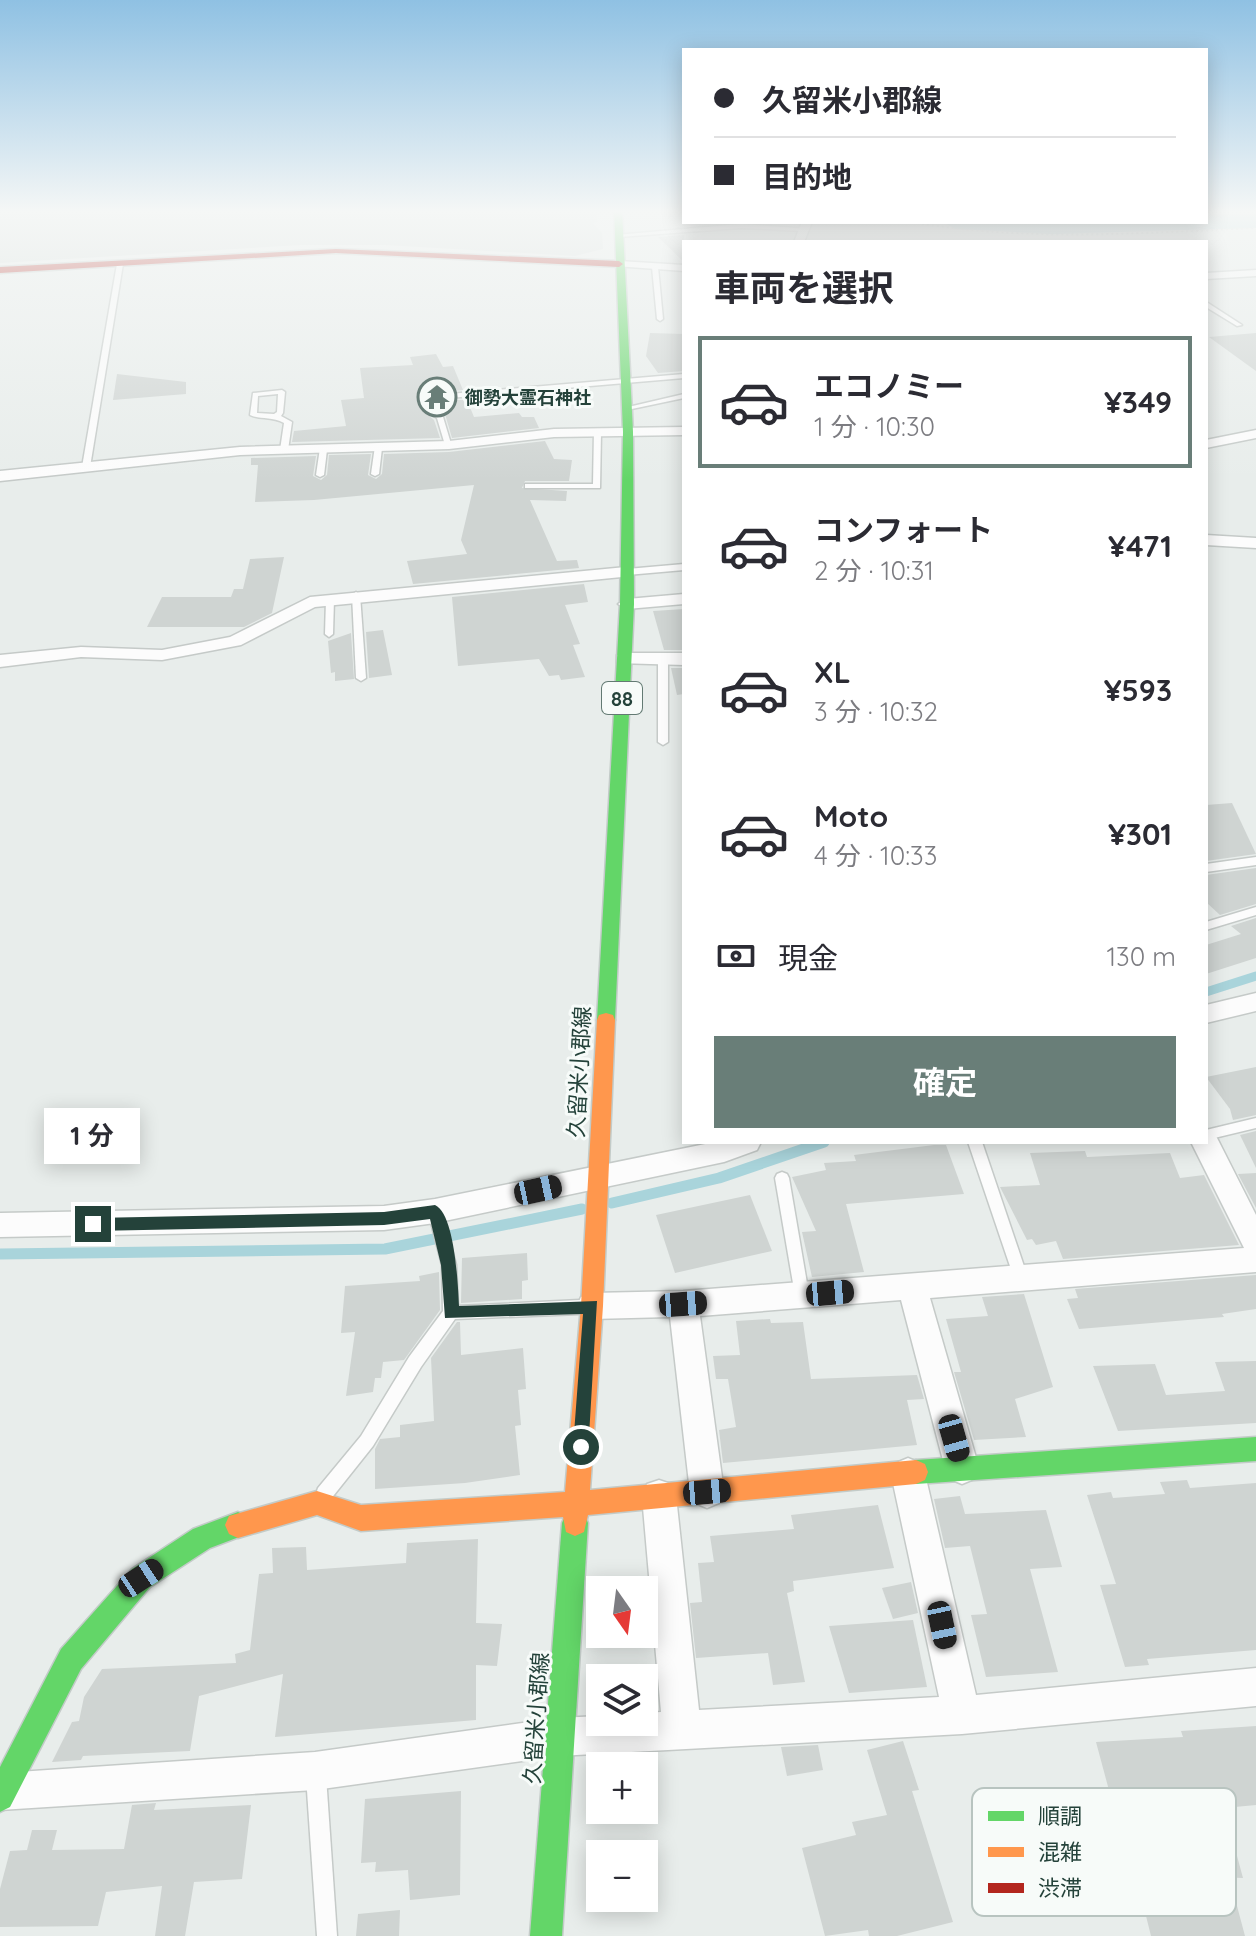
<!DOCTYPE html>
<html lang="ja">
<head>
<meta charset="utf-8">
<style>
	body { margin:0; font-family:Quicksand,"Noto Sans JP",sans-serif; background:#f2f2f3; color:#2b2b33; height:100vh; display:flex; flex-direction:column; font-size:30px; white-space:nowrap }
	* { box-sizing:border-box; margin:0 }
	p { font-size:26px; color:#7c7c81 }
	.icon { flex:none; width:44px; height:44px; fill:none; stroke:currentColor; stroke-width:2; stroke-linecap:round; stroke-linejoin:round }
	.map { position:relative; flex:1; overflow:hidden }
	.details { position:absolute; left:682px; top:240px; width:526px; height:904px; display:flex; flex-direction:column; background:#fff; border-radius:0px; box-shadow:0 4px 20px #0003 }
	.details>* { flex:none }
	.banner { position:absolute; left:682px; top:48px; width:526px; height:176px; border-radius:0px; box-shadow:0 4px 20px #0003; display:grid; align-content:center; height:176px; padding:0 32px; background:#fff }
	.needle { width:52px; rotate:166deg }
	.buttons { position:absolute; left:586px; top:1576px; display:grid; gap:16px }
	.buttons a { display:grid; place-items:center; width:72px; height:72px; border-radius:0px; background:#fff; box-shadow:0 4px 20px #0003; font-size:40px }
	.end { position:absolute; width:36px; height:36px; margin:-18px; border:10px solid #24423a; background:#fff; box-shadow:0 0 0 4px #fff }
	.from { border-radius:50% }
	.bubble { position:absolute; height:56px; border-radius:0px; background:#fff; box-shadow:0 4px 20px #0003; font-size:26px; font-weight:700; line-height:56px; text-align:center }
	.car { position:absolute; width:24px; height:48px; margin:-24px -12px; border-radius:10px; box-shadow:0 0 6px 2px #0007; background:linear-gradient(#222 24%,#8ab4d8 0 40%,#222 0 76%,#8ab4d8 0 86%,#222 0) }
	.banner b { display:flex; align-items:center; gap:28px; height:76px; font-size:30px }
	.banner b+b { border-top:2px solid #e1e1e2 }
	.banner i { width:20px; height:20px; background:#2b2b33 }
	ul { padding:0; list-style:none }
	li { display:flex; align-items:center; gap:24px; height:132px; margin:0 16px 12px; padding:0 16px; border:4px solid transparent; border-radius:0px }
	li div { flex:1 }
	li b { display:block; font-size:30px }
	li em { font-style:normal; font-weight:700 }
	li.current { border-color:#697e78 }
	li>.icon { width:72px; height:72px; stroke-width:1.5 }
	h2 { padding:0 32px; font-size:36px; line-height:96px }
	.pay { display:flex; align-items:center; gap:20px; height:88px; padding:0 32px; font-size:30px }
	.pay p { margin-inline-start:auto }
	.button { display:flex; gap:16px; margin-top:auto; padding:16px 32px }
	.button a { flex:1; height:92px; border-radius:0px; background:#697e78; color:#fff; font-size:32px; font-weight:700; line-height:92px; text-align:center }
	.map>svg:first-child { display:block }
	.built { fill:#d6dedb }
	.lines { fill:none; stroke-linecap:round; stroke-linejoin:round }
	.stream-far1 { stroke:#a9d4db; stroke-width:9 }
	.stream { stroke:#a9d4db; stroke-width:11 }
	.river { fill:#a9d4db; fill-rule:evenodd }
	.building { fill:#cfd4d2 }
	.lane-casing { stroke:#c5cac8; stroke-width:3 }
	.street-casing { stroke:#c5cac8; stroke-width:3 }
	.fast-casing { stroke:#c3cbc8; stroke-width:3 }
	.slow-casing { stroke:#c3cbc8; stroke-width:3 }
	.jam-casing { stroke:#c3cbc8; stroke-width:3 }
	.path { stroke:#c3ccca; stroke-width:2; stroke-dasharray:2 3; stroke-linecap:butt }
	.lane { fill:#fcfcfc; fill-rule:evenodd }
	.street { fill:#fcfcfc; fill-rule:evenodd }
	.fast { fill:#63d668; fill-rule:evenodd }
	.slow { fill:#ff974d; fill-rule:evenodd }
	.jam { fill:#b3261e; fill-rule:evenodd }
	.route { fill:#24423a }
	.labels { text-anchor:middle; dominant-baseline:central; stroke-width:6; stroke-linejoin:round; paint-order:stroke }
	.far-poi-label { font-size:18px; font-weight:bold; fill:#24423a; stroke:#f7fbf9; text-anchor:start }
	.shield { fill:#f7fbf9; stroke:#637a73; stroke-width:2 }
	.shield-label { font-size:20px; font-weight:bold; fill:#24423a }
	.street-label { font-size:22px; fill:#24423a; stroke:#f7fbf9 }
	.key { fill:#f7fbf9; stroke:#b8c4c0; stroke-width:2 }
	.key-label { font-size:22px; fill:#24423a }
</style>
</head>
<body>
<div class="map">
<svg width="1256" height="1936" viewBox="0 0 1256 1936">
	<rect width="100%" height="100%" fill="#e8edeb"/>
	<polygon class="built" points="0,209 596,209 597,222 593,223 602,233 603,249 575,256 385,245 300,245 0,263"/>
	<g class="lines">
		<polyline class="stream-far1" points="1206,992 1256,976"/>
		<g class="stream">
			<polyline points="612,1203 719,1178 824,1142"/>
			<polyline points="0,1254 385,1249 582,1209"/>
		</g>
		<polygon class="river" points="1256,214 1256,228 1052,234 955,229 943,222 1206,222 1206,215"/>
	</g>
	<g class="building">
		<polygon points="684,235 684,262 658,237"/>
		<polygon points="650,333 684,334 684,371 658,373 646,356"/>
		<polygon points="1256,333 1256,371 1209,337"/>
		<polygon points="436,354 443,367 453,366 463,390 426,393 421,400 467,400 474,417 519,413 522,417 534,417 539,428 452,438 445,414 428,407 425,412 434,420 440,438 292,442 294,431 346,426 341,400 364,398 360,368 413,365 410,357"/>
		<polygon points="117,374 186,382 186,394 113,400"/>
		<polygon points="545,441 554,459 572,460 569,481 525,481 522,488 567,491 566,501 530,500 557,561 577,560 579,568 413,584 407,561 467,554 461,540 474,485 314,500 255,502 258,465 251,465 251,458 316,456 313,476 321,480 327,475 329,455 371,454 368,475 376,479 382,474 384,454 449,452"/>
		<polygon points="284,557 272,613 244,627 147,627 162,597 231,597 234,589 243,589 250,559"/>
		<polygon points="584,584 588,602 565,605 580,644 573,645 585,677 561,680 559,675 549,676 539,659 458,666 452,597"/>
		<polygon points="684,609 684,650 664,650 653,611"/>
		<polygon points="383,630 392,675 369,678 366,632"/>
		<polygon points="351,633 354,679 335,681 335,672 331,673 328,641"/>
		<polygon points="671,668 684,668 684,694 677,695"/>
		<polygon points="1232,803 1256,854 1206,861 1206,805"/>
		<polygon points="1256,868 1256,904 1220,915 1206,902 1206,875"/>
		<polygon points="1256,918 1256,958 1206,974 1206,945 1241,934 1231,926"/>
		<polygon points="1256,1067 1256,1115 1233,1120 1230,1109 1206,1077"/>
		<polygon points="1256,1131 1256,1168 1240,1135"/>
		<polygon points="934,1145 946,1145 964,1194 846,1204 864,1272 812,1277 802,1232 816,1231 792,1177 826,1170 824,1163 856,1161 854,1155"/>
		<polygon points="1085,1151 1087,1157 1170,1153 1180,1178 1204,1175 1239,1245 1063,1259 1056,1241 1036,1245 1032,1239 1027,1240 1000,1187 1040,1185 1030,1153"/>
		<polygon points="1256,1173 1256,1208 1238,1174"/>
		<polygon points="750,1195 772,1251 675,1273 656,1215"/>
		<polygon points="527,1253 528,1280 522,1281 522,1299 461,1303 462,1258"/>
		<polygon points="439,1272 440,1310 404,1360 383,1362 381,1378 375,1378 373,1392 346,1396 355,1332 341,1333 345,1286 420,1281 419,1276"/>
		<polygon points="1256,1275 1256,1309 1222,1314 1224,1317 1079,1329 1067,1299 1078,1298 1075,1289"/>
		<polygon points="1024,1294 1053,1387 1015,1399 1026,1437 974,1440 954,1372 961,1372 946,1319 988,1316 982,1297"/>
		<polygon points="770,1319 771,1323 803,1322 811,1379 917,1375 924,1399 907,1400 917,1445 723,1463 719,1430 736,1427 728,1379 716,1379 713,1356 740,1355 736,1321"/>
		<polygon points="457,1322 460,1322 461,1355 523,1348 526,1389 518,1390 521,1425 515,1426 520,1475 465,1483 375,1489 375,1449 380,1439 400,1437 400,1425 434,1421 431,1358"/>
		<polygon points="1256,1361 1256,1423 1118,1431 1093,1366 1155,1364 1166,1395 1225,1391 1215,1362"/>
		<polygon points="1187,1480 1190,1488 1256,1483 1256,1650 1147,1659 1149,1665 1125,1667 1100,1585 1116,1584 1087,1495 1111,1492 1113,1498 1165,1494 1160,1482"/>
		<polygon points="960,1496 965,1514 1046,1510 1062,1567 1030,1569 1058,1672 986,1677 971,1615 987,1614 970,1546 945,1548 934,1499"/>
		<polygon points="878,1505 894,1568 793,1581 794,1591 787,1593 805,1682 773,1685 768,1653 696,1658 690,1603 702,1602 698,1563 714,1562 710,1536 794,1529 791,1515"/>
		<polygon points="478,1539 476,1623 502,1624 497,1666 476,1665 476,1720 275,1737 283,1674 199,1696 190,1751 83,1756 81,1760 52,1762 72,1722 79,1721 84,1697 102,1669 236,1663 235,1654 250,1650 259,1574 273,1573 272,1548 306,1547 307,1570 406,1563 407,1543"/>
		<polygon points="911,1582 918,1613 893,1619 882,1588"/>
		<polygon points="913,1620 927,1687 849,1693 829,1626"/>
		<polygon points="1256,1726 1256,1805 1224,1808 1243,1878 1217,1877 1202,1816 1117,1820 1096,1742 1183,1737 1181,1731"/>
		<polygon points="903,1741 919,1790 912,1791 953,1922 897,1936 869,1936 868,1930 825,1936 802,1848 856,1835 852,1822 887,1815 867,1750"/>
		<polygon points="818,1745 823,1770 787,1776 781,1747"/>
		<polygon points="461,1791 460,1895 410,1900 408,1870 375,1872 376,1862 361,1863 365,1799"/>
		<polygon points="156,1803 154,1810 251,1805 242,1879 194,1882 185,1936 155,1936 162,1886 106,1892 98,1926 0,1927 0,1889 10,1851 27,1850 32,1830 57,1830 52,1850 124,1849 132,1805"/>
		<polygon points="1233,1891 1245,1936 1151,1936 1140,1892"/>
		<polygon points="400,1910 399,1936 356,1936 358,1914"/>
	</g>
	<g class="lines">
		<defs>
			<g id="lane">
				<polygon points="741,224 807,229 804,231 741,228 619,237 616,235"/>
				<polygon points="120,262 123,264 90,467 86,469 82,467 117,264"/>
				<polygon points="655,265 658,267 663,319 660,321 657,319 652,267"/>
				<polygon points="1206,302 1208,303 1242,325 1237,326 1206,307"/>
				<polygon points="684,374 684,378 426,400 423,398 426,396"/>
				<path d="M282 390 285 392 283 413 281 416 292 422 288 450 284 452 280 450 284 423C271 416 260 420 250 415L253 393ZM278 394 277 412 274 414 257 413 258 396Z"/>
				<polygon points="684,394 684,398 627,410 624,408"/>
				<polygon points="428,410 432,410 443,417 452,447 445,445 437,418 428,412"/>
				<polygon points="594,431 601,433 600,488 525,488 525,484 593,484"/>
				<polygon points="375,446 382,448 379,474 375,476 371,474"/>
				<polygon points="320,448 327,450 324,475 320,477 316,475"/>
				<polygon points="684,564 684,570 627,575 623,572 627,569"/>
				<polygon points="356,592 360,595 366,678 361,681 356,678 352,595"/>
				<polygon points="330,596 334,599 333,634 329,637 325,634 326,599"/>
				<polygon points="663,656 668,659 668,742 663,745 658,742 658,659"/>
				<polygon points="1256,857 1256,865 1206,872 1206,864"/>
				<polygon points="1256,907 1256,915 1206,930 1206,922"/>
				<polygon points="1256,1118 1256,1128 1206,1140 1206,1130"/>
				<polygon points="968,1142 982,1142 1028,1278 1026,1282 1021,1284 1016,1282 1014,1278"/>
				<polygon points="782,1172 787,1174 789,1178 809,1295 807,1300 802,1301 797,1300 795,1295 775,1178 777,1174"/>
				<polygon points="435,1205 440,1207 442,1211 456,1265 458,1306 580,1300 585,1302 588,1307 585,1312 580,1314 455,1319 421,1367 373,1446 330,1500 324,1502 318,1500 316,1494 318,1488 361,1436 409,1357 443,1311 442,1265 428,1211 430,1207"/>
				<polygon points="316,1766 323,1769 326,1776 337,1936 317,1936 306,1776 309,1769"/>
			</g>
			<g id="street">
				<polygon points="802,222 812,222 804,242 794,242"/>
				<polygon points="619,261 684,265 684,271 615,266"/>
				<polygon points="1256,270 1256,276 1206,279 1206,273"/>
				<polygon points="684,427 684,435 554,437 449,449 240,455 0,481 0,471 240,447 449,441 554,429"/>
				<polygon points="1256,430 1256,438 1206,448 1206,440"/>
				<polygon points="1206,535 1256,538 1256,548 1206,545"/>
				<polygon points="626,567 634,572 632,576 315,607 241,645 162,660 81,657 0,667 0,655 81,647 162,650 230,637 310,597"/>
				<polygon points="684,594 684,604 627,609 618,604 627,599"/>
				<polygon points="624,653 684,653 684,665 617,663 617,655"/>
				<polygon points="1256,993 1256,1011 1206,1023 1206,1005"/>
				<polygon points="1206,1132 1215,1134 1256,1215 1256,1272 930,1298 979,1468 974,1479 962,1484 950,1479 945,1468 901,1300 700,1316 724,1492 719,1503 707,1508 695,1503 690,1492 670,1317 592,1319 581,1315 577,1306 581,1297 592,1293 683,1291 1244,1248 1191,1142 1206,1142"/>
				<polygon points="715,1142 761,1142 757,1150 724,1162 435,1223 384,1230 0,1237 0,1213 384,1206 435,1199"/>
				<polygon points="908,1458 920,1463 925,1474 976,1695 1256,1668 1256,1706 962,1734 558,1756 315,1790 0,1810 0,1774 3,1773 315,1752 558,1718 600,1716 600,1722 644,1722 644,1713 661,1712 642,1496 647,1484 659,1480 671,1484 676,1496 699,1710 939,1697 891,1474 896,1463"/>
			</g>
			<g id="fast">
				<polygon points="614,209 622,209 633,432 634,604 615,1020 613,1025 599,1025 597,1020 620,604 623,432"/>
				<polygon points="1256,1437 1256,1461 916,1484 907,1480 904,1472 907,1464 916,1460"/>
				<polygon points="575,1510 584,1514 588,1523 562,1936 530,1936 562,1523 566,1514"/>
				<polygon points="238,1512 247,1516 251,1525 247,1534 210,1548 150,1587 81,1669 10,1807 0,1812 0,1767 61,1649 132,1569 193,1529"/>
			</g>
			<polygon id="slow" points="606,1013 613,1015 615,1020 603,1306 590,1490 916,1460 925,1464 928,1472 925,1480 916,1484 588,1515 584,1532 575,1536 566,1532 563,1517 361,1531 317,1515 238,1538 229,1534 225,1525 229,1516 317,1491 361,1505 565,1492 581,1306 597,1020 599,1015"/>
			<polygon id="jam" points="336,249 619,261 623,264 619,267 336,253 0,273 0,267"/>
		</defs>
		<use href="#lane" class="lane-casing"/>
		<use href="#street" class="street-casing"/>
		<use href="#fast" class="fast-casing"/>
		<use href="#slow" class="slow-casing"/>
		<use href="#jam" class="jam-casing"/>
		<g class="path">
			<polyline points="1206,216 1256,214"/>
			<path d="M912 222C1027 242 1140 233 1256 228"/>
		</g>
		<use href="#lane" class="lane"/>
		<use href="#street" class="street"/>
		<use href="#fast" class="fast"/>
		<use href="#slow" class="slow"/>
		<use href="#jam" class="jam"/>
	</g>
	<linearGradient id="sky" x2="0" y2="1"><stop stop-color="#8fc1e3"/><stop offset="0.44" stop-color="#f5f7f6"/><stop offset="1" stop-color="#f5f7f6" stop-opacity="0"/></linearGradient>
	<rect width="1256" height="480" fill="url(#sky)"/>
	<path class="route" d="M435 1205C455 1214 458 1285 459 1306L597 1301 588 1453 581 1456 573 1447 583 1314 445 1318 441 1265 430 1219 384 1225 93 1231 85 1224 93 1218 384 1212Z"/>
	<defs>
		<symbol id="temple-ring" viewBox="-11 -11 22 22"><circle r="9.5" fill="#f7fbf9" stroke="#697e78" stroke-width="1.5"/><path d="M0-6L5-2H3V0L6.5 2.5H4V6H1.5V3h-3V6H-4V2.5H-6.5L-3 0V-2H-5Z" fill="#697e78"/></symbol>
	</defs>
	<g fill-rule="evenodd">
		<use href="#temple-ring" x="415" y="375" width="44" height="44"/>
	</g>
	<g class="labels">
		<g class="far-poi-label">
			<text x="465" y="397">御勢大霊石神社</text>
		</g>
		<rect class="shield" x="602" y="682" width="40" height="32" rx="6"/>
		<g class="shield-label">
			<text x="622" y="698">88</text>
		</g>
		<g class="street-label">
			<text transform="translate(579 1072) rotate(-87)">久留米小郡線</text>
			<text transform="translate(536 1718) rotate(-86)">久留米小郡線</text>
		</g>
	</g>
	<rect x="972" y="1788" width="264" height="128" rx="12" class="key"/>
	<rect x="988" y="1811" width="36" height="10" fill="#63d668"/>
	<rect x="988" y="1847" width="36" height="10" fill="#ff974d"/>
	<rect x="988" y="1883" width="36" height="10" fill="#b3261e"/>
	<g class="key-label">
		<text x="1038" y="1824">順調</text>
		<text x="1038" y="1860">混雑</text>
		<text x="1038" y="1896">渋滞</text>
	</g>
</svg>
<div class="buttons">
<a><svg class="needle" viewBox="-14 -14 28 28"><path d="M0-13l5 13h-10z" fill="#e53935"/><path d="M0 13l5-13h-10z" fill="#7c7c81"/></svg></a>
<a><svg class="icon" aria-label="layers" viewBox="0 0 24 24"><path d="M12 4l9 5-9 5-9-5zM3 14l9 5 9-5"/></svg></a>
<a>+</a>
<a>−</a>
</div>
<i class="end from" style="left:581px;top:1447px"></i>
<i class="end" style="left:93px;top:1224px"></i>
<div class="bubble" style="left:44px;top:1108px;width:96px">1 分</div>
<i class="car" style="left:538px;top:1190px;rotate:78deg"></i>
<i class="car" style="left:830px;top:1293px;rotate:85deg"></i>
<i class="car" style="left:683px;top:1304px;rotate:86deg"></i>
<i class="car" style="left:954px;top:1438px;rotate:164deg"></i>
<i class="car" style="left:707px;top:1492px;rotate:85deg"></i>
<i class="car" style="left:141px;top:1578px;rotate:57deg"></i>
<i class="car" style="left:942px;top:1625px;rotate:168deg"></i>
<div class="banner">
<b><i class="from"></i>久留米小郡線</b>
<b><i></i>目的地</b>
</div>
<section class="details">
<h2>車両を選択</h2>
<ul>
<li class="current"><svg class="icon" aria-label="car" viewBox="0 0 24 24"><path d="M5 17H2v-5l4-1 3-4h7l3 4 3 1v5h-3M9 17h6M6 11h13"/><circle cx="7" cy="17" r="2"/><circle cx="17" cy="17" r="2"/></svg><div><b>エコノミー</b><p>1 分 · 10:30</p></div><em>¥349</em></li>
<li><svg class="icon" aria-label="car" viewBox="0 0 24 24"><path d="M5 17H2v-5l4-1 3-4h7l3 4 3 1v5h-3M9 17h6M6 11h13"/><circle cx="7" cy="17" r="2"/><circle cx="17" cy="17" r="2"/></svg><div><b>コンフォート</b><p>2 分 · 10:31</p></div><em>¥471</em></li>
<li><svg class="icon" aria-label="car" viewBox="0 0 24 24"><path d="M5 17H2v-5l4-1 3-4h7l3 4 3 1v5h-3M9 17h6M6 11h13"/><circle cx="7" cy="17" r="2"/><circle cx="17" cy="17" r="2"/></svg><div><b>XL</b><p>3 分 · 10:32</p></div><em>¥593</em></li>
<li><svg class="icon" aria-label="car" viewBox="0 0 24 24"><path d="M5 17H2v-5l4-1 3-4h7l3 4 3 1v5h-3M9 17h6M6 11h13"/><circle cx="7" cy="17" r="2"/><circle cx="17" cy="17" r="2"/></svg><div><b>Moto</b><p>4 分 · 10:33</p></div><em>¥301</em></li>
</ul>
<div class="pay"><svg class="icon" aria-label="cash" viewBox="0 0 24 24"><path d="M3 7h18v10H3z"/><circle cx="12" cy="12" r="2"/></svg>現金<p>130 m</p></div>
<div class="button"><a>確定</a></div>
</section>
</div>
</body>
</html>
